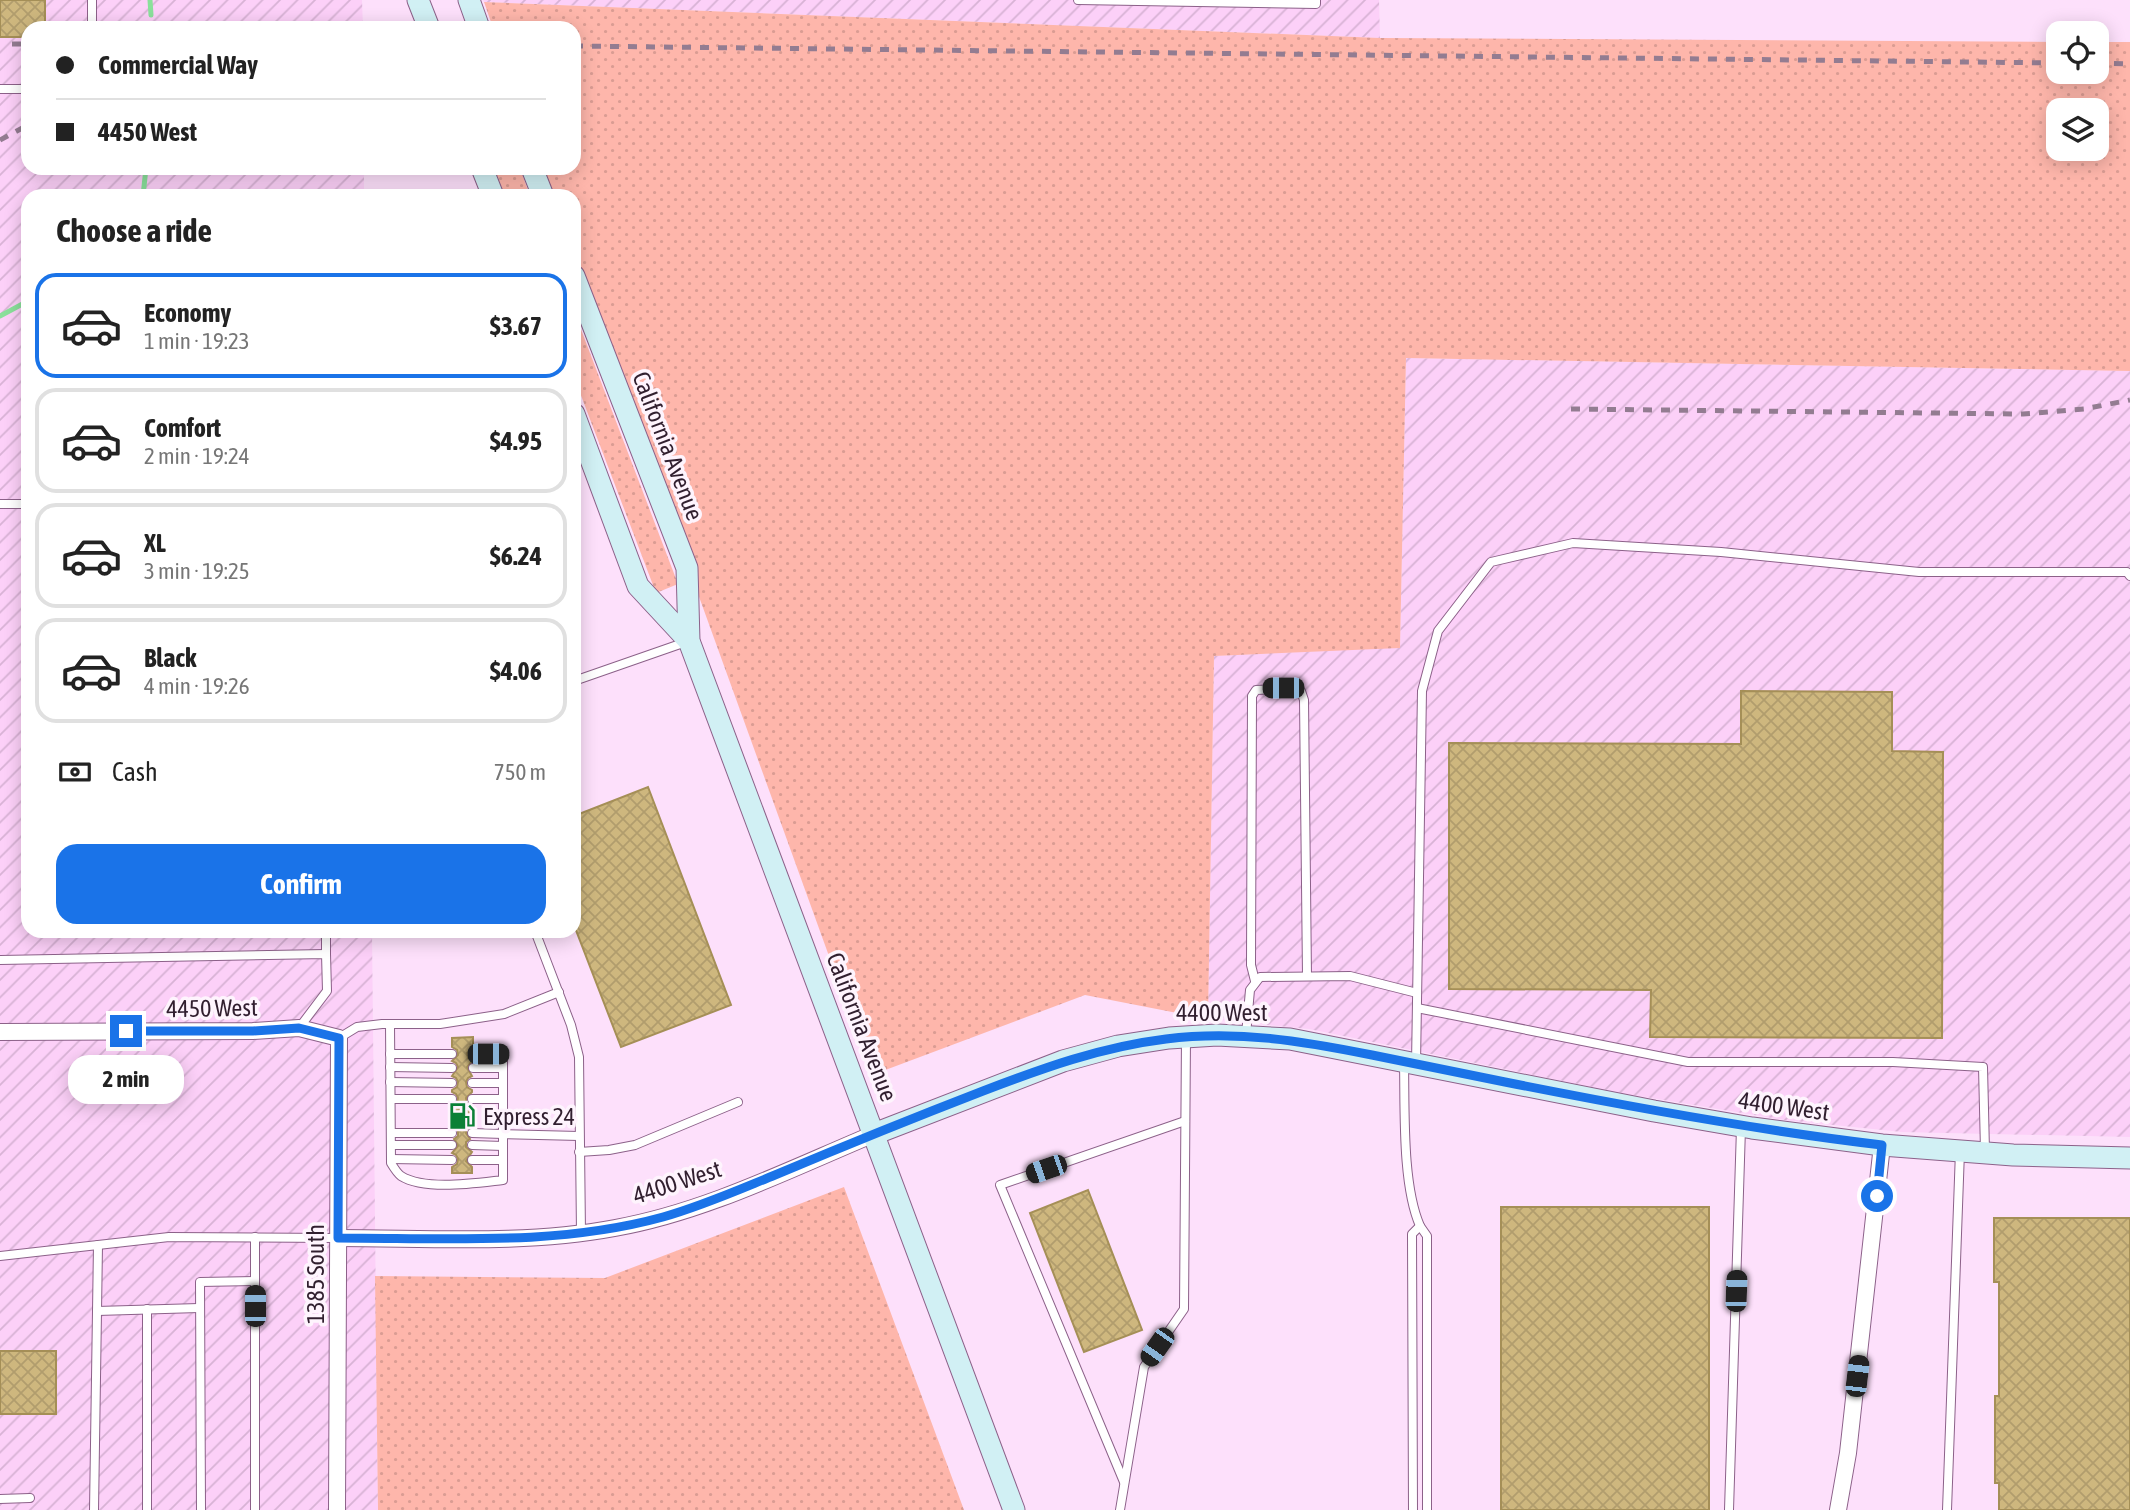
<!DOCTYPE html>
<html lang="en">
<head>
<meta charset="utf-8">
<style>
	body { margin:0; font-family:"Asap Condensed",sans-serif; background:#f6f6f6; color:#222; height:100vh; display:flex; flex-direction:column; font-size:26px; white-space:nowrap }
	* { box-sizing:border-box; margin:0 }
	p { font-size:23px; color:#767676 }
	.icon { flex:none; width:38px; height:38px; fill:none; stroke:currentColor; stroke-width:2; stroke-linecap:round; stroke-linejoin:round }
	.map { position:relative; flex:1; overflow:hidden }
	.sheet { position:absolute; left:21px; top:189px; width:560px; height:749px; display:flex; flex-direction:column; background:#fff; border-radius:21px; box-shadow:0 4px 18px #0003 }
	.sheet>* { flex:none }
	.banner { position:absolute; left:21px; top:21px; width:560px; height:154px; border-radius:21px; box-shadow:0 4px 18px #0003; display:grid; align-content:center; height:154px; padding:0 35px; background:#fff }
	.buttons { position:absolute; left:2046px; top:21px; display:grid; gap:14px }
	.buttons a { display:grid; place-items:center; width:63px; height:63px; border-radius:14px; background:#fff; box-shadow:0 4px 18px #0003; font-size:35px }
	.end { position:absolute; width:32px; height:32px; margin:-16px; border:9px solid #1a73e8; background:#fff; box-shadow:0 0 0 4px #fff }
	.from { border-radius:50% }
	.bubble { position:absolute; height:49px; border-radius:21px; background:#fff; box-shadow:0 4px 18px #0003; font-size:23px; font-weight:700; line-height:49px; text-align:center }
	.car { position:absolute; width:21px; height:42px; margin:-21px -10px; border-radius:9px; box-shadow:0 0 5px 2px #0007; background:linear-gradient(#222 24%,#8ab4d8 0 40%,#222 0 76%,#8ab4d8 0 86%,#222 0) }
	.banner b { display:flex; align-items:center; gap:24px; height:66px; font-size:26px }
	.banner b+b { border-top:2px solid #e0e0e0 }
	.banner i { width:18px; height:18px; background:#222 }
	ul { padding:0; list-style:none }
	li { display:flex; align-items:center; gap:21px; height:105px; margin:0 14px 10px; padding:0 21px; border:4px solid #e0e0e0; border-radius:21px }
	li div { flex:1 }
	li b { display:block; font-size:26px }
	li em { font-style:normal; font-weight:700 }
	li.current { border-color:#1a73e8 }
	li>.icon { width:63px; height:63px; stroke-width:1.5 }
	h2 { padding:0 35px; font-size:32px; line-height:84px }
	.pay { display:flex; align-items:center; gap:18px; height:77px; padding:0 35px; font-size:26px }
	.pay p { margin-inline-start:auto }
	.action { display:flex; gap:14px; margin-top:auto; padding:14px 35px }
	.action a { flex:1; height:80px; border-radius:21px; background:#1a73e8; color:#fff; font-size:28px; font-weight:700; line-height:80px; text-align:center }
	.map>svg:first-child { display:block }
	.industrial { fill:url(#industrial-furrows) }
	.grass { fill:url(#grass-dots); fill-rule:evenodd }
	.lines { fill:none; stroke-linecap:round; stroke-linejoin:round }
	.stream { stroke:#8ae09b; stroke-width:5 }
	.building { fill:url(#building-cross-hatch); stroke:#a58f57; stroke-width:2 }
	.lane-casing { stroke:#8c6189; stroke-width:10 }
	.street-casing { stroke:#8c6189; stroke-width:18 }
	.secondary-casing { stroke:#8c6189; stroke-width:23 }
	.lane { stroke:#fff; stroke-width:8 }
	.street { stroke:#fff; stroke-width:16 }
	.secondary { stroke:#d1f0f4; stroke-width:21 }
	.rail { stroke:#937c91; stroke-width:5; stroke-dasharray:9 9; stroke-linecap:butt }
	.route { stroke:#1a73e8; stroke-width:9 }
	.labels { text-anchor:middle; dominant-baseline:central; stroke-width:7; stroke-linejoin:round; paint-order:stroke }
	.street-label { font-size:24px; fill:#311f2f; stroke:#fef4fd }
	.poi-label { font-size:24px; fill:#311f2f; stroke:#fef4fd; text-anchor:start }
</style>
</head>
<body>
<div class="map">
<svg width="2130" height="1510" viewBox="0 0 2130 1510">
	<defs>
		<pattern id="industrial-furrows" width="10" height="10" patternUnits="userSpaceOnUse" patternTransform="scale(1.75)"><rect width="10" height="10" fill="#fcd0f8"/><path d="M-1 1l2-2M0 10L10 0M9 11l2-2" fill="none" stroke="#d8b2d5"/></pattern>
		<pattern id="grass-dots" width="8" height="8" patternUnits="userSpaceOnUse" patternTransform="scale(1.75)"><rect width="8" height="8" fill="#feb6ab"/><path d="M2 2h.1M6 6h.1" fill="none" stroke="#da9c93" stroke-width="1.8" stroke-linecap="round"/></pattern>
		<pattern id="building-cross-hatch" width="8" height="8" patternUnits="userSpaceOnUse" patternTransform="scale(1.75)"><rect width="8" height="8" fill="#ceb77e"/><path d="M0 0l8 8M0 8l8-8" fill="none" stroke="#b19d6d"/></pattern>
	</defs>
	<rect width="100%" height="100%" fill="#fde0fb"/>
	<g class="industrial">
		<polygon points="0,0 362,0 363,28 28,28 28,168 364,168 364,196 28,196 28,931 372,931 378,1510 0,1510"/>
		<polygon points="483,0 1379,0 1380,38 484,2"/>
		<polygon points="1406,358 2130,371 2130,1137 1902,1132 1785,1120 1627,1094 1309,1029 1208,1019 1214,656 1400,647"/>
	</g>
	<g class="grass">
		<path d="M484 2 1380 38 2058 42V72H2096L2097 42H2130V371L1406 358 1400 648 1214 656 1208 1019 1085 995 872 1075 574 251V196H554L544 168H574V28H493ZM2058 110H2096V149H2058Z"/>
		<polygon points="494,168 520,168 530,196 505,196"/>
		<polygon points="574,311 678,584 656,593 574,377"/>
		<polygon points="844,1187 964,1510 378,1510 375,1276 605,1278"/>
	</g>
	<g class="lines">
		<g class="stream">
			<polyline points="150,0 151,15"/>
			<polyline points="143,196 146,168"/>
			<polyline points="0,316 28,301"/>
		</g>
	</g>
	<g class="building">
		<polygon points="0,0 45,0 45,28 28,28 28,37 0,37"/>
		<polygon points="1741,691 1892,692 1892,751 1943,752 1942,1038 1650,1037 1651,990 1449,989 1449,743 1741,744"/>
		<polygon points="648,787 731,1005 621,1047 574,925 574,816"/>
		<polygon points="473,1037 473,1047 467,1053 468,1058 473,1060 467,1067 472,1076 468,1078 466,1082 467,1087 472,1090 472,1092 466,1098 467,1103 472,1106 472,1126 467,1129 466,1133 470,1139 466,1142 466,1147 472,1152 466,1161 472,1167 472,1173 452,1173 452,1167 457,1164 458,1159 456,1155 452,1153 458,1146 454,1139 458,1136 458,1130 452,1126 452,1106 457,1103 458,1098 456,1094 452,1092 452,1090 457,1087 458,1082 456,1078 452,1076 458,1067 456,1063 452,1061 458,1055 457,1050 452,1047 452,1038"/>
		<polygon points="1088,1190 1142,1330 1084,1352 1030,1213"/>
		<rect x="1501" y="1207" width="208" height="303"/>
		<polygon points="1994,1218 2130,1218 2130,1510 1999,1510 1999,1483 1995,1483 1995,1396 1999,1396 1999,1282 1994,1282"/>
		<rect x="0" y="1351" width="56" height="63"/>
	</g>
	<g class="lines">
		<defs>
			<g id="lane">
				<polyline points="92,0 92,28"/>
				<polyline points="1078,0 1316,4 1316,0"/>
				<polyline points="0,89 28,89"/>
				<polyline points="0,504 28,504"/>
				<polyline points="574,681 686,642"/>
				<polyline points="326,931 326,954"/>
				<polyline points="535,931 571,1025 579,1057 581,1233"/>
				<polyline points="0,960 326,954 327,991 299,1028"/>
				<polyline points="1255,981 1251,965 1252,696 1256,690 1298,688 1301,691 1304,700 1307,976"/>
				<polyline points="1417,1008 1688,1062 1893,1062 1983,1067 1985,1151"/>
				<path d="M390 1024 391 1163C394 1168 397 1173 401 1176 425 1191 476 1183 503 1180V1134L579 1136"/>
				<polyline points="1246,1035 1250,990 1260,977 1350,976 1417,993"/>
				<polyline points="339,1038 357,1027 382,1024 440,1024 504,1014 559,992"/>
				<polyline points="390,1054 452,1054"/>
				<path d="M1404 1064C1405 1110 1402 1185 1420 1226"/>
				<polyline points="1416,1064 1422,691 1438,631 1491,562 1573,543 1721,552 1919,572 2127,572 2130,576"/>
				<polyline points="390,1067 452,1068"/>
				<polyline points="473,1068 503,1068"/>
				<polyline points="390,1082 452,1083"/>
				<polyline points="472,1083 503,1083"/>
				<polyline points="391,1099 452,1099"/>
				<polyline points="472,1099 503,1099"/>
				<polyline points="391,1133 452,1133"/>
				<polyline points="472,1133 503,1134 503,1054 473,1054"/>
				<polyline points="391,1145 452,1145"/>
				<polyline points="472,1145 503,1146"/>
				<polyline points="579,1152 609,1150 635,1145 738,1102"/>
				<polyline points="391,1159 452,1160"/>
				<polyline points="472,1160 503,1160"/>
				<polyline points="0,1256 169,1237 338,1238"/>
				<polyline points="97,1311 199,1308"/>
				<polyline points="1124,1482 1000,1185 1185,1121"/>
				<polyline points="0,1499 30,1498"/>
				<polyline points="94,1510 98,1245"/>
				<polyline points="147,1510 147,1309"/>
				<polyline points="201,1510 200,1282 255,1281"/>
				<polyline points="255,1510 255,1237"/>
				<polyline points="1120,1510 1144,1367 1184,1309 1186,1037"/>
				<polyline points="1413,1510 1412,1234 1420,1226 1427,1236 1427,1510"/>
				<polyline points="1729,1510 1741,1128"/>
				<polyline points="1947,1510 1960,1151"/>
			</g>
			<g id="street">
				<polyline points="0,1032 253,1031 299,1028 339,1038 337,1510"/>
				<path d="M338 1238C430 1238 524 1245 615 1228 705 1212 790 1169 874 1134"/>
				<polyline points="1838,1510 1848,1453 1882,1145"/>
			</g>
			<g id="secondary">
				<polyline points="418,0 429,28"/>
				<polyline points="469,0 479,28"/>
				<polyline points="482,168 493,196"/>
				<polyline points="532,168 543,196"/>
				<polyline points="574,276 687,568 689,641 1014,1510"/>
				<polyline points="574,414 638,586 689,641"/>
				<polyline points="874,1134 1063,1061 1118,1046 1169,1038 1217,1035 1290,1039 1654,1111 1752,1128 1882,1145 2013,1155 2130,1158"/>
			</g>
		</defs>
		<use href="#lane" class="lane-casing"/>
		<use href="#street" class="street-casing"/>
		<use href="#secondary" class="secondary-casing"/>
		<use href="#lane" class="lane"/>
		<use href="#street" class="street"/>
		<use href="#secondary" class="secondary"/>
		<g class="rail">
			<polyline points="12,44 28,44"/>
			<polyline points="574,46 2058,63"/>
			<polyline points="2096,63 2130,64"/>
			<polyline points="0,140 28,125"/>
			<polyline points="1571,409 2023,414 2084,409 2130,400"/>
		</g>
	</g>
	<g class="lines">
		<path class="route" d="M126 1031H253L299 1028 339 1038 338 1238C447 1238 558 1246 663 1217 702 1206 738 1190 775 1175 844 1146 913 1118 983 1091 1043 1068 1101 1047 1166 1039 1237 1030 1303 1041 1372 1055 1416 1064 1460 1073 1505 1082 1630 1107 1755 1130 1882 1145L1877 1196"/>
	</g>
	<defs>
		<symbol id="fuel-bare" viewBox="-9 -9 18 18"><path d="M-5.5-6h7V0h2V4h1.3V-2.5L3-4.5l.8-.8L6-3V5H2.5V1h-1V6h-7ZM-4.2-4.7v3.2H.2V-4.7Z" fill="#0b8037" stroke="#fef4fd" stroke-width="2.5" paint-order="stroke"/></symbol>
	</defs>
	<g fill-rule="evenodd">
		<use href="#fuel-bare" x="443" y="1097" width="38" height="38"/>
	</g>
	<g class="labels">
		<g class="street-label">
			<text transform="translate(668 446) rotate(69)">California Avenue</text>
			<text transform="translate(212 1008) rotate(-1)">4450 West</text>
			<text x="1222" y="1012">4400 West</text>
			<text transform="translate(862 1027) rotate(69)">California Avenue</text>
			<text transform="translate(1784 1106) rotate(8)">4400 West</text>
			<text transform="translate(677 1182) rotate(-18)">4400 West</text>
			<text transform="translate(315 1274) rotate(-90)">1385 South</text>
		</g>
		<g class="poi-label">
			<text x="483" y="1116">Express 24</text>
		</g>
	</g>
</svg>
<div class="buttons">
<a><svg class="icon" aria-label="locate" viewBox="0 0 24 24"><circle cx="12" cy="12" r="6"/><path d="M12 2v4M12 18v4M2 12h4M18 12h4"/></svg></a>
<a><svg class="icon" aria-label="layers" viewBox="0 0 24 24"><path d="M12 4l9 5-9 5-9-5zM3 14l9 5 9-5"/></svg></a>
</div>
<i class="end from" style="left:1877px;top:1196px"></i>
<i class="end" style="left:126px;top:1031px"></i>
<div class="bubble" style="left:68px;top:1055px;width:116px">2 min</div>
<i class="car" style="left:1283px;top:688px;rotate:270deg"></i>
<i class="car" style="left:488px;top:1054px;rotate:90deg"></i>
<i class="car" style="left:1046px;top:1169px;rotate:251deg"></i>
<i class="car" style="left:1736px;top:1291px;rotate:2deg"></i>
<i class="car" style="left:255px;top:1306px;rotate:0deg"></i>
<i class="car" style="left:1157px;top:1347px;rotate:215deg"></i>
<i class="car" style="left:1857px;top:1376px;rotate:7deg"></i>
<div class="banner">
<b><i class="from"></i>Commercial Way</b>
<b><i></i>4450 West</b>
</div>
<section class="sheet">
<h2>Choose a ride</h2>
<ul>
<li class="current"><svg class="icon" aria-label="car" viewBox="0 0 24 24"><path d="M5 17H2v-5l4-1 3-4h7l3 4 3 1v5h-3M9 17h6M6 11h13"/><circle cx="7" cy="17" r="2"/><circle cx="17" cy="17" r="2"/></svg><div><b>Economy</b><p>1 min · 19:23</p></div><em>$3.67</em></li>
<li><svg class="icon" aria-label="car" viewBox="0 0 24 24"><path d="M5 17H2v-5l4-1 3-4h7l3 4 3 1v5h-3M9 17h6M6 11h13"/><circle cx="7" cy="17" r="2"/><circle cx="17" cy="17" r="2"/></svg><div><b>Comfort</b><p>2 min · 19:24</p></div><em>$4.95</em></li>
<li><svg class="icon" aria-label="car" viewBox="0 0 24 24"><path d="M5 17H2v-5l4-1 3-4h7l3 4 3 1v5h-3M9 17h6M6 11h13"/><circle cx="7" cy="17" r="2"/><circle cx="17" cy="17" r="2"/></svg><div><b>XL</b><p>3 min · 19:25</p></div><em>$6.24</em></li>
<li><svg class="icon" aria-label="car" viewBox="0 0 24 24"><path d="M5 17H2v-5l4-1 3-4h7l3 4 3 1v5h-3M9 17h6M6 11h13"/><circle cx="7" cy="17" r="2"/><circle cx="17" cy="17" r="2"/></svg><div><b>Black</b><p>4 min · 19:26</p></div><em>$4.06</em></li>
</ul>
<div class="pay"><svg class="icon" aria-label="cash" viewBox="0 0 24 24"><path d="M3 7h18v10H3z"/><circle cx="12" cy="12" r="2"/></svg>Cash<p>750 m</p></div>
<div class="action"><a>Confirm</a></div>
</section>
</div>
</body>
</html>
